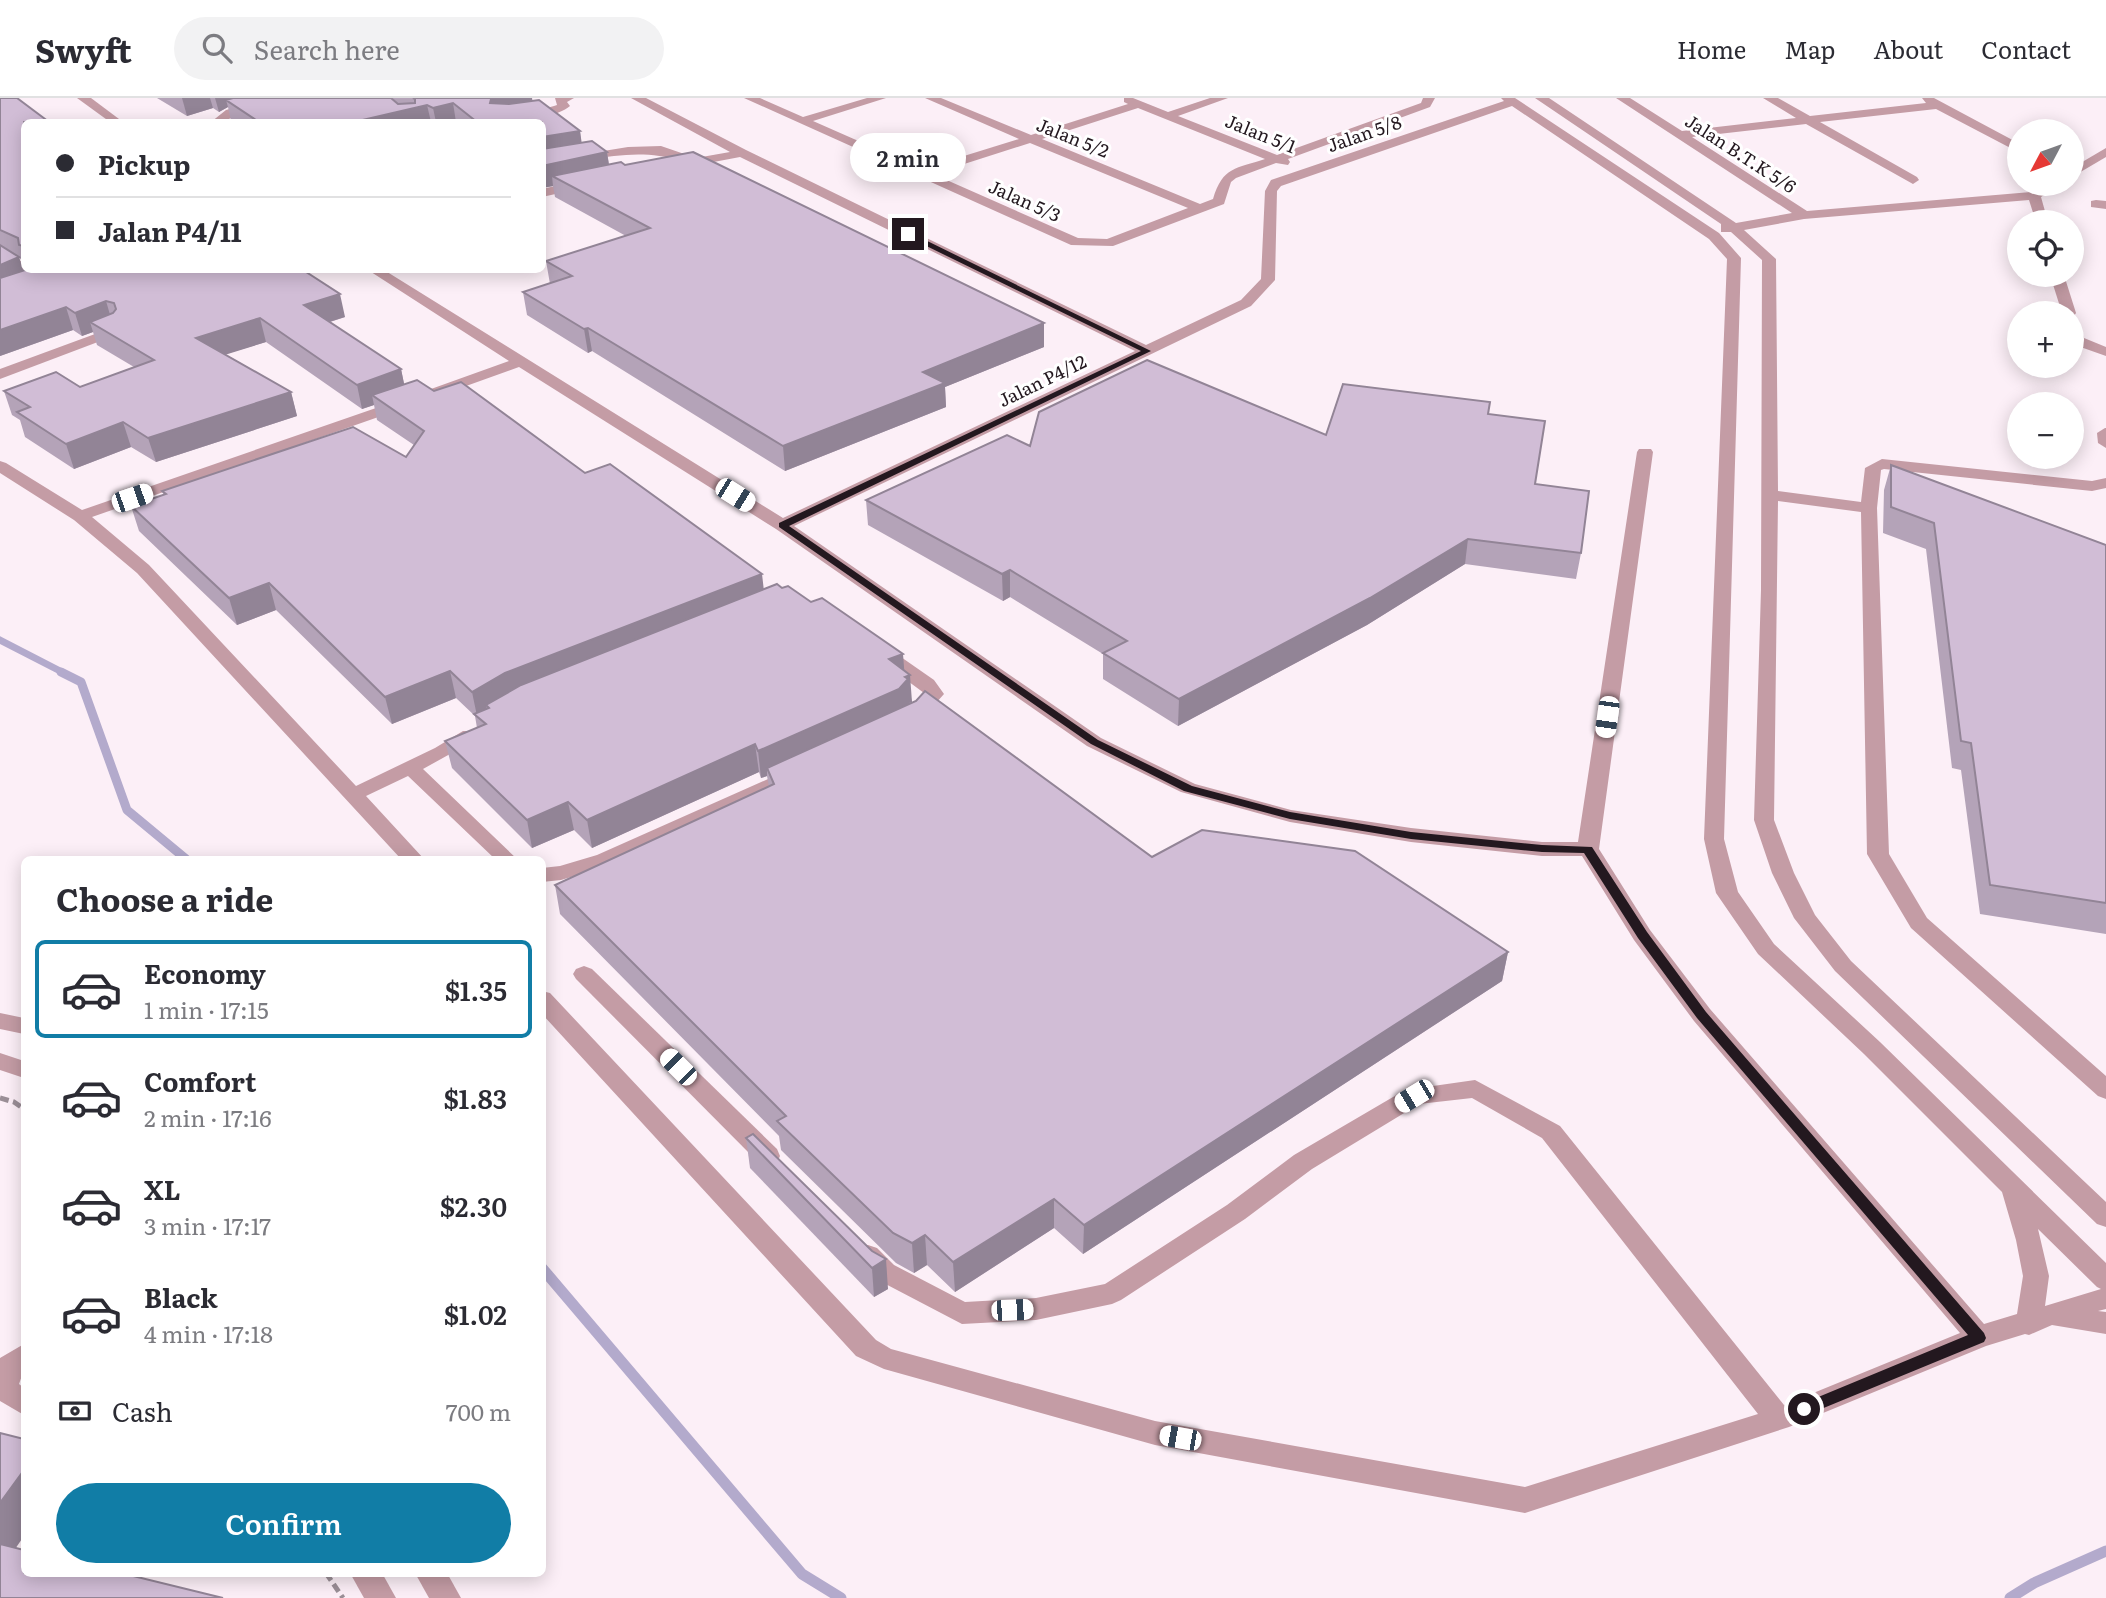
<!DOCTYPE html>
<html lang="en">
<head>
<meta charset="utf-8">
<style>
	body { margin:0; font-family:Literata,serif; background:#f2f2f3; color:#2b2b33; height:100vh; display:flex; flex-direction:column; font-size:26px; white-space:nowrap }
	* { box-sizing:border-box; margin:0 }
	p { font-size:23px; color:#7c7c81 }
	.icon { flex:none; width:38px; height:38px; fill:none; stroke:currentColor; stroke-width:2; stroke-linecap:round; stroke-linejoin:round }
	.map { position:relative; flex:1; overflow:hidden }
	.drawer { position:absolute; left:21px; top:758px; width:525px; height:721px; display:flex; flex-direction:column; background:#fff; border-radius:10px; box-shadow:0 4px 18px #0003 }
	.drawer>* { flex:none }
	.hud { position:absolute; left:21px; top:21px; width:525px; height:154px; border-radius:10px; box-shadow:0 4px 18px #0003; display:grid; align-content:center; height:154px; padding:0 35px; background:#fff }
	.needle { width:46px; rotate:229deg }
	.buttons { position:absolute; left:2007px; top:21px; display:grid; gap:14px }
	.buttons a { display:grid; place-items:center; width:77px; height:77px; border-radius:50%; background:#fff; box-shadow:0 4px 18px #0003; font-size:35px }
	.end { position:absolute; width:32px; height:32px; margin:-16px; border:9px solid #23181f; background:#fff; box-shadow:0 0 0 4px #fff }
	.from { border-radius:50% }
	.bubble { position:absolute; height:49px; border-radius:24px; background:#fff; box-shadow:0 4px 18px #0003; font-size:23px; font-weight:600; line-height:49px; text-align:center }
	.car { position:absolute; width:21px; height:42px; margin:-21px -10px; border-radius:9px; box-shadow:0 0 5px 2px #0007; background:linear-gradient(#fff 24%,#345 0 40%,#fff 0 76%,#345 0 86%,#fff 0) }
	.hud b { display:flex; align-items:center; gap:24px; height:66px; font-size:26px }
	.hud b+b { border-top:2px solid #e1e1e2 }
	.hud i { width:18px; height:18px; background:#2b2b33 }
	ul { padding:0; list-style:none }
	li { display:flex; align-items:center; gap:21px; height:98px; margin:0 14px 10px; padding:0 21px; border:4px solid transparent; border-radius:10px }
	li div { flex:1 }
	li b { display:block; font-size:26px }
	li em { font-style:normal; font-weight:600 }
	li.current { border-color:#117da6 }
	li>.icon { width:63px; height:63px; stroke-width:1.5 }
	h2 { padding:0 35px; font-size:32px; line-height:84px }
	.pay { display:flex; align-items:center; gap:18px; height:77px; padding:0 35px; font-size:26px }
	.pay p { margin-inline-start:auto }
	.action { display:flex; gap:14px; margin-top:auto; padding:14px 35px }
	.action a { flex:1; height:80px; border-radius:42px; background:#117da6; color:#fff; font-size:28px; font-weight:600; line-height:80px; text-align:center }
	header { display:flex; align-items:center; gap:42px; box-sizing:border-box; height:98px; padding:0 35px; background:#fff; border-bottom:2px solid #e1e1e2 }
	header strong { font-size:33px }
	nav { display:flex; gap:38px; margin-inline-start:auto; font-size:24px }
	.search { width:490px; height:63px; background:#f2f2f3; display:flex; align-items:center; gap:18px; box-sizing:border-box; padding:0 24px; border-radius:38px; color:#7c7c81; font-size:26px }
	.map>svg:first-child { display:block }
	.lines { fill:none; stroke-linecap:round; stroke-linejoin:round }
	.stream-far2 { stroke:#b3aacc; stroke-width:7 }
	.stream-far1 { stroke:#b3aacc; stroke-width:9 }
	.stream { stroke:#b3aacc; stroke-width:11 }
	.path { stroke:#9b8f97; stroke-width:5; stroke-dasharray:9 4.5; stroke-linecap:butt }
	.minor { fill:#c49ca5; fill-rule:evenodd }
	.wall { fill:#b4a3b8 }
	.shaded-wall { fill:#928496 }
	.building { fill:#d1bdd6; stroke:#928496; stroke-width:2 }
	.route { fill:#23181f }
	.labels { text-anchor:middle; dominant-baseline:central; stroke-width:6; stroke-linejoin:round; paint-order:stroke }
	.far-street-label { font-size:18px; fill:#23181f; stroke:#fff }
</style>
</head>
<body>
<header>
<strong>Swyft</strong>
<div class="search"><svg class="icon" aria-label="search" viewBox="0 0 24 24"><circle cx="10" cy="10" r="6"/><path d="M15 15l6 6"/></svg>Search here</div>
<nav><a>Home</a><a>Map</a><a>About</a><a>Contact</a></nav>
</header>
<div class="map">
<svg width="2106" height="1500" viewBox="0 0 2106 1500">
	<rect width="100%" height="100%" fill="#fceff7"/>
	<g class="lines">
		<polyline class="stream-far2" points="0,542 64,575"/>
		<polyline class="stream-far1" points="61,574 81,584 127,712 186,761"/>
		<g class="stream">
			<polyline points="542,1170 802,1476 841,1500"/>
			<polyline points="2010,1500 2034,1485 2106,1453"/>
		</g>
		<g class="path">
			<polyline points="0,1000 14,1004 24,1011"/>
			<polyline points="326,1475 343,1500"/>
		</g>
		<g class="minor">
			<polygon points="77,0 91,0 123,24 110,24"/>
			<polygon points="269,0 288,0 234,18 224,24 211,24 226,12"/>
			<path d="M555 0H574L567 4 570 8C556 20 513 26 495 24L554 8 557 7Z"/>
			<path d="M631 0H646L746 52 1146 247 1241 202 1261 181 1265 93 1271 82 1504 3 1501 0H1515L1719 135 1741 160 1724 741 1738 794 1774 846 1880 944 2106 1165V1211L2098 1213 2106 1214V1236L2052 1227 2029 1237 2025 1236 1986 1248 1789 1329 1525 1415 1155 1347 884 1271 856 1258 542 916V893L550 895 876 1242 891 1251 1155 1323 1525 1389 1758 1316 1542 1040 1472 1000 1419 1006 1312 1071 1245 1121 1121 1202 1112 1206 1036 1222 962 1226 876 1181 855 1157 859 1150 868 1147 877 1150 894 1167 965 1204 1036 1200 1105 1186 1227 1107 1294 1057 1405 992 1475 982 1560 1028 1784 1307 1960 1235 1694 923 1634 842 1582 758H1542L1411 744 1290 724 1181 694 1087 648 776 431 519 269 441 297H431L428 294 431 291 509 263 368 172H384L783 420 1135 253 740 59 682 70 676 66 680 63C636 48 587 63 542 71V63L628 49 661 48 696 60 730 54ZM1512 8 1709 141 1727 161 1704 741 1716 795 1758 856 1864 956 2002 1094 2016 1142 2023 1178 2017 1216 1984 1226 1710 911 1650 832 1599 751 1653 354 1651 351H1639L1637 354 1578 744H1542L1411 730 1291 712 1195 686 1101 640 794 428 1251 208 1275 182 1277 93 1281 88ZM2038 1131 2097 1189 2101 1191 2045 1208 2049 1178Z"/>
			<path d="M744 0H760L803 19 867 0H886L813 23 922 71 1019 41 925 0H941L1031 37 1128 6 1124 4V0H1133L1168 14 1210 0H1228L1178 18 1277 57 1421 5 1423 0H1435L1430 9 1288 61 1290 64 1288 67 1276 65 1236 80 1231 84 1224 106 1113 148 1071 147ZM1138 10 1265 61C1236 71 1223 68 1213 101L1200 106 1042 41ZM1030 45 1188 110 1107 141 1078 140 933 76Z"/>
			<polygon points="1535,0 1549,0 1736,125 1792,115 1616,0 1630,0 1682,33 1796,20 1763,0 1778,0 1810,18 1926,5 1922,0 1934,0 2020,46 2020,55 1936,11 1820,24 1917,79 1919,82 1913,86 1806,26 1692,39 1807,113 2031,94 2047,86 2062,86 2041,99 2048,124 2036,124 2029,102 1804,121 1744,132 1776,161 1778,393 1861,404 1865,370 1882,361 2092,383 2106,380 2106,390 2092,393 1884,371 1881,372 1877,410 1889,756 1927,820 2106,978 2106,1001 2098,998 1911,830 1867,756 1861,414 1778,403 1774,722 1794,775 1815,817 1851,863 2106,1104 2106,1129 2097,1126 1835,873 1794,820 1772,775 1754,722 1761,492 1762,162 1731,134 1721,134 1721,126"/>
			<polygon points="2106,50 2106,59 2072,79 2072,70"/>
			<polygon points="582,82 587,83 587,89 542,99 542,91"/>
			<polygon points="2096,102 2106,103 2106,111 2091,109 2091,103"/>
			<polygon points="0,152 24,165 24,172 29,173 19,173 0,162"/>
			<polygon points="2050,177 2064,177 2076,215 2074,218 2072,215 2062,215"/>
			<polygon points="2072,221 2079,225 2084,240 2106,249 2106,258 2072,246"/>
			<polygon points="114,229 119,230 121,233 119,236 0,281 0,271"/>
			<polygon points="402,301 410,306 407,309 92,419 149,467 356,688 435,650 463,633 477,633 480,637 477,641 423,671 517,761 495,761 408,678 366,698 424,761 401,761 137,475 74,422 0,375 0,363 6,365 82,412"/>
			<polygon points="2105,330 2106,330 2106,350 2098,345 2097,335"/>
			<polygon points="881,548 888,550 934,582 944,596 919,624 912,626 902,620 924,595 874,558 872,554 874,550"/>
			<polygon points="795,669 802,671 805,675 802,679 611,767 561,782 542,784 542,770 560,768 597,757"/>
			<polygon points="584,868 592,871 777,1051 780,1058 777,1065 768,1067 759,1065 576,881 573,876 576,871"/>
			<polygon points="0,915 24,920 24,936 0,931"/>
			<polygon points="0,955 24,963 24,980 0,972"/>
			<polygon points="24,1246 24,1272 19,1286 24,1290 24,1317 0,1303 0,1260"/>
			<polygon points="350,1475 382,1475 396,1500 364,1500"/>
			<polygon points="415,1475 447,1475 461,1500 429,1500"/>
		</g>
	</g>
	<g class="wall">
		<polygon points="0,0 24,24 24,163 19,160 23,172 345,219 330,224 401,271 404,286 434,293 585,375 764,492 904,572 912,604 909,606 1152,759 1508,854 1502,883 1083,1156 1054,1130 955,1194 927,1167 914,1175 896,1165 781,1052 779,1038 560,816 555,787 769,689 767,678 761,680 759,674 592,750 574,732 532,750 452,670 445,643 477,630 475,618 456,600 392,626 276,512 237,527 139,433 131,408 164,397 162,393 406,359 414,347 377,322 374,307 362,311 266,244 225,256 291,294 297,318 156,364 131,349 74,371 25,339 20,322 12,317 4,293 80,289 134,269 97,247 93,234 82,238 73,232 0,258"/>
		<polygon points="157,0 532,0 532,3 580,33 581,44 607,54 609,66 625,67 1044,249 945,289 946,309 785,373 592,253 588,255 527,217 523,194 550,186 546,163 626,138 555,99 553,88 542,90 542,24 234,24 231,23 228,9 219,14 213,10 187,18"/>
		<polygon points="1489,316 1581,455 1576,481 1465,466 1367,527 1178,628 1103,581 1103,556 1010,499 1003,503 868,427 866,402 1326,337"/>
		<polygon points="1891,367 2106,447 2106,836 1980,816 1961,672 1952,670 1926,451 1883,435 1884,392"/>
		<polygon points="746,1040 872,1153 888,1191 874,1199 750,1070"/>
	</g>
	<g class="shaded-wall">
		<polygon points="182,0 210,0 213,10 187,18"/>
		<polygon points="215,0 259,0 226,2 228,9 219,14"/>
		<polygon points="495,0 532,0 533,6 490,5 491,1"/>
		<polygon points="453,5 456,24 436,24 433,10"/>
		<polygon points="427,7 431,24 354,24"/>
		<polygon points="580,33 583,54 542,60 542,39"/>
		<polygon points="607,54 610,75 552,78 553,88 542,90 542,68"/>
		<polygon points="19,159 26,182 0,193 0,167"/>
		<polygon points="340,196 345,219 310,230 304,207"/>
		<polygon points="106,203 113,227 90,224 93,234 82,238 75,215"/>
		<polygon points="66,209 73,232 0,258 0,232"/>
		<polygon points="260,220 266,244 202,264 196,240"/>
		<polygon points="1044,225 1044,249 945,289 946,309 785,373 783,348 923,274"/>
		<polygon points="588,230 592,253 588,255 584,231"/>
		<polygon points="401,271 406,295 372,297 374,307 362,311 357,287"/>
		<polygon points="291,294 297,318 156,364 148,340"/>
		<polygon points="123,324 131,349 74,371 66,346"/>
		<polygon points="1468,441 1465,466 1367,527 1178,628 1179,601"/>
		<polygon points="1010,472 1010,499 1003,503 1002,476"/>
		<polygon points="762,476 765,502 489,610 486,607 488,615 477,618 472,594 505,575"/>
		<polygon points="269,485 276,512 237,527 229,500"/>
		<polygon points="903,556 905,582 889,561"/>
		<polygon points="450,573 456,600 392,626 385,599"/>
		<polygon points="910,577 912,604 909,605 909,608 767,670 767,678 761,680 758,653"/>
		<polygon points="755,646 759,674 592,750 587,722"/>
		<polygon points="568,704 574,732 532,750 527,722"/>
		<polygon points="1508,854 1502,883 1083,1156 1084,1127"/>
		<polygon points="1054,1101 1054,1130 955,1194 953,1164"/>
		<polygon points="925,1137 927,1167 914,1175 912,1145"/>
		<polygon points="886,1161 888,1191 874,1199 872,1170"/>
		<polygon points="24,1372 24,1438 0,1473 0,1405"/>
	</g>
	<g class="building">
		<polygon points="0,0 17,0 49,24 24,24 24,148 19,147 18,140 0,132"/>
		<polygon points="233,0 391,0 398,6 415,5 415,1 413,0 495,0 491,1 490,5 509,6 539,2 580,33 542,39 542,24 477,24 453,5 433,10 427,7 354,24 259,24 226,2"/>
		<polygon points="592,43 607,54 542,68 542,51"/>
		<polygon points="693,54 1044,225 923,274 945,285 783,348 588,230 584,231 523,194 572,178 546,163 650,130 552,78 621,64 625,67"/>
		<polygon points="0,147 19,159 0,167"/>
		<polygon points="25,172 303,172 340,196 304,207 401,271 357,287 260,220 196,240 291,294 148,340 123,324 66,346 17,314 30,309 4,293 56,274 80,289 154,262 90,224 113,215 116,211 114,205 106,203 75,215 66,209 0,232 0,180"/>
		<polygon points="1147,262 1326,337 1343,286 1490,304 1488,316 1545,323 1535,386 1589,393 1581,455 1468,441 1370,500 1179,601 1103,555 1127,543 1010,472 1002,476 866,402 1007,337 1030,348 1039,314"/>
		<polygon points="417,282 434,293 461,284 585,375 610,366 762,476 505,575 472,594 450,573 385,599 269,485 229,500 131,408 166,396 162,393 353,329 406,359 424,333 372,297"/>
		<polygon points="1891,367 2106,447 2106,805 1990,787 1971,645 1961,643 1934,425 1891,409"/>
		<polygon points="777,486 782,490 788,488 811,504 822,500 903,556 889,561 910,577 905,579 908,581 899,591 758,653 755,646 587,722 568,704 527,722 445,643 486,626 474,616 489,610 486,607 521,587"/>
		<polygon points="925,593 1152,759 1202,732 1355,753 1508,854 1084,1127 1054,1101 953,1164 925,1137 912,1145 893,1135 777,1023 786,1018 555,787 774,686 767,670 916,603"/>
		<polygon points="753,1036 872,1153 886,1161 872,1170 746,1040"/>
		<polygon points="0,1335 24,1341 24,1372 0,1405"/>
		<polygon points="0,1446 24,1452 24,1475 121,1475 223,1500 0,1500"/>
	</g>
	<polygon class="route" points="906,135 911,135 1151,253 789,428 1098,642 1192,688 1290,714 1411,734 1542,747 1592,749 1647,834 1706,914 1984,1235 1986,1240 1984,1244 1809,1316 1799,1316 1796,1311 1799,1307 1968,1237 1697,920 1638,840 1584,755 1542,754 1411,741 1290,721 1184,693 1091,646 779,429 779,425 1141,253 906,138"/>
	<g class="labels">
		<g class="far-street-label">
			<text transform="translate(1261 35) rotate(22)">Jalan 5/1</text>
			<text transform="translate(1364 35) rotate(-19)">Jalan 5/8</text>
			<text transform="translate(1073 39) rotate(22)">Jalan 5/2</text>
			<text transform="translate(1741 55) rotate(33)">Jalan B.T.K 5/6</text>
			<text transform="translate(1025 102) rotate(24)">Jalan 5/3</text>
			<text transform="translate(1042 282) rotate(-26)">Jalan P4/12</text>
		</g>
	</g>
</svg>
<div class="buttons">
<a><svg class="needle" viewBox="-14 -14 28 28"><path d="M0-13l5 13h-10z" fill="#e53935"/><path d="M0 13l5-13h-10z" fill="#7c7c81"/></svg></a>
<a><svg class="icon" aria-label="locate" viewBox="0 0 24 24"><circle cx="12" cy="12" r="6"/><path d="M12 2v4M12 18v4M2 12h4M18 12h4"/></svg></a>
<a>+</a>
<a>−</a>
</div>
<i class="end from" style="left:1804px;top:1311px"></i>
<i class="end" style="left:908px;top:136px"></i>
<div class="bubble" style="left:850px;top:35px;width:116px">2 min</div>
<i class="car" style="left:735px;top:397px;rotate:122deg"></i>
<i class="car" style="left:132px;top:400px;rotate:71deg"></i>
<i class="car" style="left:1607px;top:619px;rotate:188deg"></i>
<i class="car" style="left:678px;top:969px;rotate:315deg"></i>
<i class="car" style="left:1414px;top:998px;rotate:239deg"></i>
<i class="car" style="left:1012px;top:1212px;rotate:88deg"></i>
<i class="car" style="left:1180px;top:1340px;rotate:280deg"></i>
<div class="hud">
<b><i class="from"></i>Pickup</b>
<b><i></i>Jalan P4/11</b>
</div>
<section class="drawer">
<h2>Choose a ride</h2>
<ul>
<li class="current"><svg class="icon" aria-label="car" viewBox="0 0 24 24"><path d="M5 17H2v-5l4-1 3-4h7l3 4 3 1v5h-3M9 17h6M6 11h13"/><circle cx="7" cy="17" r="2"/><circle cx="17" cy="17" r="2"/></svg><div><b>Economy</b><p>1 min · 17:15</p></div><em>$1.35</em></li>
<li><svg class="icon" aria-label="car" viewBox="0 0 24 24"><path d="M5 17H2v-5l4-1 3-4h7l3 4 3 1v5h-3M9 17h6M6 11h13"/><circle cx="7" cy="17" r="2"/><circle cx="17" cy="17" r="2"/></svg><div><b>Comfort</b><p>2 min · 17:16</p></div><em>$1.83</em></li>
<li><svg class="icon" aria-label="car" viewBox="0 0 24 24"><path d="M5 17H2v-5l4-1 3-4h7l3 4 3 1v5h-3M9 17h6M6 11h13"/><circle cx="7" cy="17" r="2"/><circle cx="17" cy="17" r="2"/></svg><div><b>XL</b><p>3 min · 17:17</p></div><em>$2.30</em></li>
<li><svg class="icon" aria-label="car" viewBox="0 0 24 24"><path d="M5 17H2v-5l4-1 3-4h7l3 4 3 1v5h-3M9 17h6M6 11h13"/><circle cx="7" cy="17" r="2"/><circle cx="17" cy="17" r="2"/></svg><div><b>Black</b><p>4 min · 17:18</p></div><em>$1.02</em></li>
</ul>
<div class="pay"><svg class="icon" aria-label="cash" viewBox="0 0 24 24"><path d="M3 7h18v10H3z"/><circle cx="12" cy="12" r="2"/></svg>Cash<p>700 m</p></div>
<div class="action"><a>Confirm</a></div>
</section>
</div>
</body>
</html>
